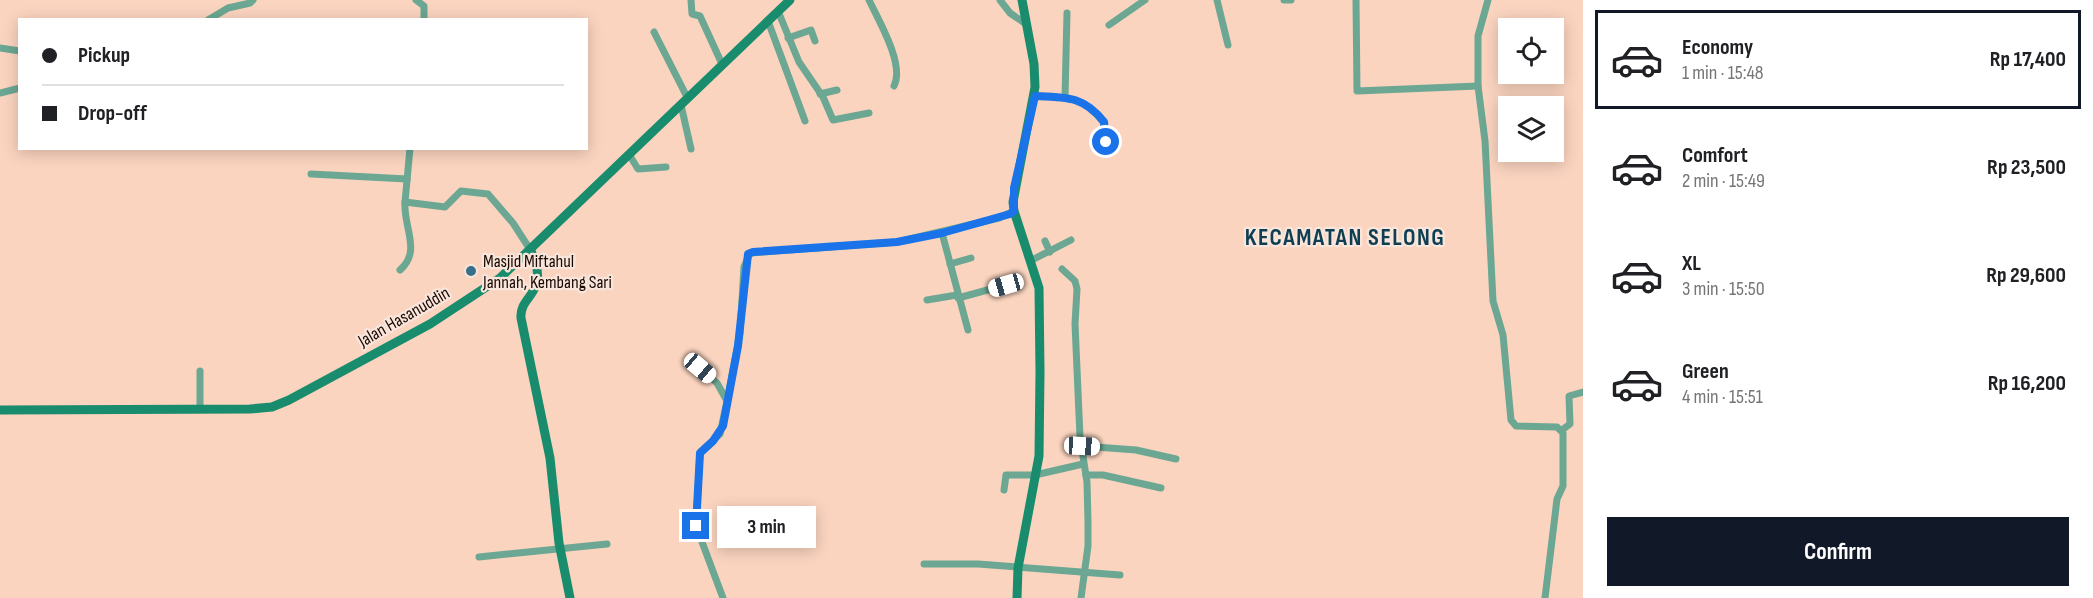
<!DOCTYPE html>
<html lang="en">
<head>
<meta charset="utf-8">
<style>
	body { margin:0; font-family:"Sofia Sans Condensed",sans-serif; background:#f6f6f6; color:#202124; height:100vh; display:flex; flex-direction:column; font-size:22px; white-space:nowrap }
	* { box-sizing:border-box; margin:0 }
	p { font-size:20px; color:#757577 }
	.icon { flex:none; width:33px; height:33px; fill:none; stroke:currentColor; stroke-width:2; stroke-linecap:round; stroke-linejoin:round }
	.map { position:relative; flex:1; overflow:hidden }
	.panel { display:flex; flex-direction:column; background:#fff; width:510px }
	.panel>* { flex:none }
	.guide { position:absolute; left:18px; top:18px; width:570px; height:132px; border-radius:0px; box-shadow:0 3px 15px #0003; display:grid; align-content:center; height:132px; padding:0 24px; background:#fff }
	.controls { position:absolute; left:1498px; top:18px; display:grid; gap:12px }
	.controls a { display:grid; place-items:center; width:66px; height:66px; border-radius:0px; background:#fff; box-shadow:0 3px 15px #0003; font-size:30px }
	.end { position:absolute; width:27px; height:27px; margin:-14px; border:8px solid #1a73e8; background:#fff; box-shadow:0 0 0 3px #fff }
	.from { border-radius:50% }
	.bubble { position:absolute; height:42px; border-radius:0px; background:#fff; box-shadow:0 3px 15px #0003; font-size:20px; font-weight:700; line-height:42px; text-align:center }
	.car { position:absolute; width:18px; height:36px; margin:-18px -9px; border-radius:8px; box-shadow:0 0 4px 2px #0007; background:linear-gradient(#fff 24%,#345 0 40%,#fff 0 76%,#345 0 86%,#fff 0) }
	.guide b { display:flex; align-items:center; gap:21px; height:57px; font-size:22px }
	.guide b+b { border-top:2px solid #e0e0e0 }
	.guide i { width:15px; height:15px; background:#202124 }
	ul { padding:10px 0 0; list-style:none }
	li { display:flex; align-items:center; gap:18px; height:99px; margin:0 12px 9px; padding:0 12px; border:3px solid transparent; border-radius:0px }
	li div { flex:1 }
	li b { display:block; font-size:22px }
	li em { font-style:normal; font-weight:700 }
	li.on { border-color:#111827 }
	li>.icon { width:54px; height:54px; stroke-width:1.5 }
	.cta { display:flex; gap:12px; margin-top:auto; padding:12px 24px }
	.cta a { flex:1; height:69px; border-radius:0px; background:#111827; color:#fff; font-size:24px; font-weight:700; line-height:69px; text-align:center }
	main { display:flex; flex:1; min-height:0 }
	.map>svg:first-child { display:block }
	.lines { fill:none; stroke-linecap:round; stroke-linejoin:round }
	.street { stroke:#6ba792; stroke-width:7 }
	.secondary { stroke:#198c6e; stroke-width:9 }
	.route { stroke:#1a73e8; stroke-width:8 }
	.poi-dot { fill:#38708a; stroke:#f9e5db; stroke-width:2 }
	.labels { text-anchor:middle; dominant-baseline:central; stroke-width:4.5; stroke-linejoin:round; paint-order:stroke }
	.poi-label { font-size:18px; fill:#180902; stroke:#f9e5db; text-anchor:start }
	.street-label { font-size:18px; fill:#180902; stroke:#f9e5db }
	.district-label { font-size:24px; font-weight:bold; letter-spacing:1.5px; fill:#0d3e51; stroke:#f9e5db }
</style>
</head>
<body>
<main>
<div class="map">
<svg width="1583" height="598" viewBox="0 0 1583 598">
	<rect width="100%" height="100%" fill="#fad4bf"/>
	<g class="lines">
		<g class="street">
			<polyline points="416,0 424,6 424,20"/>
			<polyline points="691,0 692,14 700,16 722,64"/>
			<path d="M869 0C879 21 905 65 894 86"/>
			<polyline points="1000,0 1010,13 1026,24"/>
			<polyline points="1217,0 1228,45"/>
			<polyline points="1284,0 1291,0"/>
			<polyline points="1356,0 1357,91 1478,86"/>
			<polyline points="1488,0 1478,36 1478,86 1485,141 1493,301 1503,335 1511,420 1516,426 1557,427 1563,433 1563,486 1557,499 1545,598"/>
			<polyline points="778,11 799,62 823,97 833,120 869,113"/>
			<polyline points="208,20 228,8 250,3 253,0"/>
			<polyline points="768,21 805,121"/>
			<polyline points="1109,25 1145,0"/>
			<polyline points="654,32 688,99"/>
			<polyline points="788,38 811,30 815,41"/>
			<polyline points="0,48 20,51"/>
			<polyline points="0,93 20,88"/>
			<polyline points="820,94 837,90"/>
			<path d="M1035 96C1066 97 1084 96 1104 122L1105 140 1110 153"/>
			<polyline points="1065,98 1067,13"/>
			<polyline points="681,105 691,149"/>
			<polyline points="410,148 405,202 445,207 461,191 488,194 513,223 531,251"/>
			<polyline points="630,156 638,169 666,167"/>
			<polyline points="311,174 407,179"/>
			<polyline points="942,233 968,330"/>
			<polyline points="1045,241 1050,252"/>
			<polyline points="1032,260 1071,240"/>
			<polyline points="950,264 971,258"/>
			<polyline points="1062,269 1075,281 1077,289 1075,324 1080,437 1087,482 1088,522 1088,546 1081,598"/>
			<path d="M400 270C422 251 403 227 405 202"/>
			<polyline points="958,298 1006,285"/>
			<polyline points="927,300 957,295"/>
			<polyline points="700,368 717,383 727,401 720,434 700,453 696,526 723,598"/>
			<polyline points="727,401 740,333 744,267 750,253 897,242 999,218 1014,211"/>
			<polyline points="200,408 200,371"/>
			<polyline points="1562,430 1570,424 1569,396 1583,392"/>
			<polyline points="1082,446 1136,450 1176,459"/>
			<polyline points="1086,475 1103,475 1161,488"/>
			<polyline points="1004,490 1006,475 1035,475 1083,464"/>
			<polyline points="479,557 607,544"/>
			<polyline points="924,564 978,564 1120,575"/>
		</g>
		<g class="secondary">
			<path d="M531 251C551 295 519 294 521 318L550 458 559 543 570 598"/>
			<polyline points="0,410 250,409 272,407 289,400 430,324 500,278 790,0"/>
			<polyline points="1017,598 1018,568 1039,456 1040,372 1039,288 1014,211 1013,202 1035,87 1034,64 1022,0"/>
		</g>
	</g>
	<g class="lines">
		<path class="route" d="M696 526 700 453 713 441 723 426 738 346 748 254 753 252 897 242 942 233 1010 214 1014 211V188L1035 96C1066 97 1084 96 1104 122L1106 142"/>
	</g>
	<circle class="poi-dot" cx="471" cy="271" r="6"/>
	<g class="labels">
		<g class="poi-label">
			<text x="483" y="261">Masjid Miftahul<tspan x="483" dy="21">Jannah, Kembang Sari</tspan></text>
		</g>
		<g class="street-label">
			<text transform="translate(404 317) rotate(-30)">Jalan Hasanuddin</text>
		</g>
		<g class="district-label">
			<text x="1345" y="237">KECAMATAN SELONG</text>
		</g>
	</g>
</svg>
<div class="controls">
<a><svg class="icon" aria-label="locate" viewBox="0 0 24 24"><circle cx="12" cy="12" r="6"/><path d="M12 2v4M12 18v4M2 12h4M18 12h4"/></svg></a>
<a><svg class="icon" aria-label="layers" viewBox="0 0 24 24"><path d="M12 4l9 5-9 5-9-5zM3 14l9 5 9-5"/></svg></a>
</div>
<i class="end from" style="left:1106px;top:142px"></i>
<i class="end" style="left:696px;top:526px"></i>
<div class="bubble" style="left:717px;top:506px;width:99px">3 min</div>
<i class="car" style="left:1006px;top:285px;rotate:254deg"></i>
<i class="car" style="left:700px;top:368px;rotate:130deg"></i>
<i class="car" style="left:1082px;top:446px;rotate:93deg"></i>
<div class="guide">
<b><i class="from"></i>Pickup</b>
<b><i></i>Drop-off</b>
</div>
</div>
<section class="panel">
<ul>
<li class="on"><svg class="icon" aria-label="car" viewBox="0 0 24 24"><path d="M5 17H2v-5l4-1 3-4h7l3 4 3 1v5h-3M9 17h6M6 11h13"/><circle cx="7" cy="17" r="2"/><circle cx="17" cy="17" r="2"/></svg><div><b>Economy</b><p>1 min · 15:48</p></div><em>Rp 17,400</em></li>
<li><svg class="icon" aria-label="car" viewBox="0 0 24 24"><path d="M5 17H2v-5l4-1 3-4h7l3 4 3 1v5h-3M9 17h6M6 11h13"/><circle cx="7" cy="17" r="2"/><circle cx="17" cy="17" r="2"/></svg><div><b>Comfort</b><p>2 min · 15:49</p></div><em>Rp 23,500</em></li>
<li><svg class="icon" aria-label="car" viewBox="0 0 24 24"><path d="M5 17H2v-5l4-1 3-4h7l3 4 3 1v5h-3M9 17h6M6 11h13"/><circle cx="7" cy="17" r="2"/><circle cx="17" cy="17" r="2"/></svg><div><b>XL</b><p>3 min · 15:50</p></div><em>Rp 29,600</em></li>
<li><svg class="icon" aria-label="car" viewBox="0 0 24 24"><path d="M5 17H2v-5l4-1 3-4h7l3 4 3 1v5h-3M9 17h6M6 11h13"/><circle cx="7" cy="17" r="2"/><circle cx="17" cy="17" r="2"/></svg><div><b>Green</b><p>4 min · 15:51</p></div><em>Rp 16,200</em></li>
</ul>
<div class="cta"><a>Confirm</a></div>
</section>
</main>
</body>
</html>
